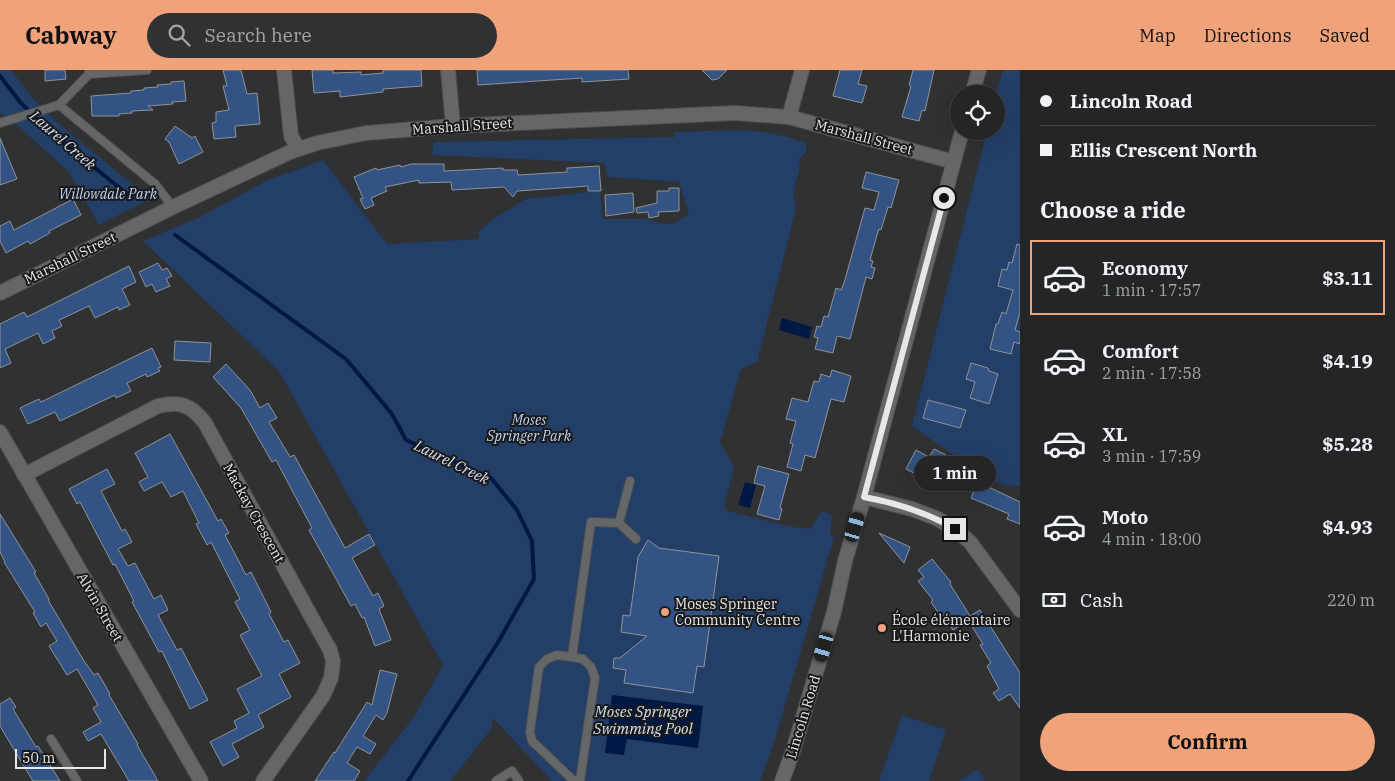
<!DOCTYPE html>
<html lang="en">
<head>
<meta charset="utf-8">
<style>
	body { margin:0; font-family:"IBM Plex Serif",serif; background:#2f3132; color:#f1f3f6; height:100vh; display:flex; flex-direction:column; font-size:19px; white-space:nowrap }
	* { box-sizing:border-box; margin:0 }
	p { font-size:16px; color:#a3a5a7 }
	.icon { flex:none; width:28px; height:28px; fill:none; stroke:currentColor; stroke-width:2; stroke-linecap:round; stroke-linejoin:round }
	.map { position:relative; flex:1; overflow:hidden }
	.panel { display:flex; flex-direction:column; background:#232526; width:375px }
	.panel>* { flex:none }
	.hud { display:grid; align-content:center; height:110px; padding:0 20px; background:#232526 }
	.buttons { position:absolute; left:950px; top:15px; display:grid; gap:10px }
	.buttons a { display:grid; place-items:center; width:55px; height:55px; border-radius:50%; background:#232526; box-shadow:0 5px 20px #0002,0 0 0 1px #404243; font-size:25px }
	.scale { position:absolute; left:15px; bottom:12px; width:91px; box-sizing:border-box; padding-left:5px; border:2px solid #e6e7e9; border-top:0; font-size:14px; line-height:18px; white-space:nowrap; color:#e6e7e9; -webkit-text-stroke:4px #18191a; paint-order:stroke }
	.end { position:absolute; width:22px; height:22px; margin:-11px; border:6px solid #e6e7e9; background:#111; box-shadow:0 0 0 2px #111 }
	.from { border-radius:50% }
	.bubble { position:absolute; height:35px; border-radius:18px; background:#232526; box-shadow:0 5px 20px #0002,0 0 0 1px #404243; font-size:16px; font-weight:700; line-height:35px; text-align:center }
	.car { position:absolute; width:15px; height:30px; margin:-15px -8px; border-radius:6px; box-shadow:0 0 4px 1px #0007; background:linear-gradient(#222 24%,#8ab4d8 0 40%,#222 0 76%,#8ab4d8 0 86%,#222 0) }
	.hud b { display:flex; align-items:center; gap:18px; height:48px; font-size:19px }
	.hud b+b { border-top:1px solid #404243 }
	.hud i { width:12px; height:12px; background:#f1f3f6 }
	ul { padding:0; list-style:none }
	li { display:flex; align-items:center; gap:15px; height:75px; margin:0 10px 8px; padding:0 10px; border:2px solid transparent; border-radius:0px }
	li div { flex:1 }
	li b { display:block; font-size:19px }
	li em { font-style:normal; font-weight:700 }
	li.on { border-color:#f0a27a }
	li>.icon { width:45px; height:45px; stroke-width:1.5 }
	h2 { padding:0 20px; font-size:22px; line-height:60px }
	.pay { display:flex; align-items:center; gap:12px; height:55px; padding:0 20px; font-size:19px }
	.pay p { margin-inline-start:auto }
	.primary-button { display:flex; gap:10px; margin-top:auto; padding:10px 20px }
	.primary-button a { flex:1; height:58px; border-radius:30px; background:#f0a27a; color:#111; font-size:20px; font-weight:700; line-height:58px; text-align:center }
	header { display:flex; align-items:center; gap:30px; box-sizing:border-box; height:70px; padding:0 25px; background:#f0a27a; color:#111 }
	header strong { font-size:24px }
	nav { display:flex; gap:28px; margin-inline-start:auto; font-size:18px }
	.search { width:350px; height:45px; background:#2f3132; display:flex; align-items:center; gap:12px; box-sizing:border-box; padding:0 18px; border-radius:28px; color:#a3a5a7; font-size:19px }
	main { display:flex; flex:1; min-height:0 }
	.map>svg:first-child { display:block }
	.green { fill:#233e67 }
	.water { fill:#001944 }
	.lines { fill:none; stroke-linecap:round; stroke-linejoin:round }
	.stream { stroke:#001944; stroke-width:4 }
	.building { fill:#325383; stroke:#919396 }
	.service-casing { stroke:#4d4f51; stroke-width:10 }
	.minor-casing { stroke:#4d4f51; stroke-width:16 }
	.service { stroke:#646668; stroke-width:8 }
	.minor { stroke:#646668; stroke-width:14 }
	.route { stroke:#e6e7e9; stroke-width:6 }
	.poi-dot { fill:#f0a27a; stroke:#18191a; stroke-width:2 }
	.labels { text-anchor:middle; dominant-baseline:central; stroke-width:4; stroke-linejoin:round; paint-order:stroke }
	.street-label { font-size:14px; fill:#e6e7e9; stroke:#18191a }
	.park-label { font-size:14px; font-style:italic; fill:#c0d5f3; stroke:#18191a }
	.poi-label { font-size:14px; fill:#e6e7e9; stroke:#18191a; text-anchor:start }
	.water-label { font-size:15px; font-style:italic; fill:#d5e0ef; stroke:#18191a }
</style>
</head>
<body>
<header>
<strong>Cabway</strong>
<div class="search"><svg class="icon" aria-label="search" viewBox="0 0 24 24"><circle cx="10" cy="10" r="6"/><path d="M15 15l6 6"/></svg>Search here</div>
<nav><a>Map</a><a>Directions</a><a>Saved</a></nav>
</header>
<main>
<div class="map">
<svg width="1020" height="711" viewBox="0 0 1020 711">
	<rect width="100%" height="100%" fill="#2f3133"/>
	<g class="green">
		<polygon points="0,0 11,0 29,24 53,49 139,120 152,128 99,155 69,102 18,56 0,43"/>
		<polygon points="1003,0 1020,0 1020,416 1003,415 959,389 912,356 987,61 996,61 996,26"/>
		<path d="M740 60C763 61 784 65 806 73V82L799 89 800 97 793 123 796 138 757 292 741 299 720 372 734 397 724 437 727 441 793 457 810 459 822 441 832 445 830 465 834 467 773 676 760 711H552L493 648 492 658 450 711H364L414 647 443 595 279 301 143 171 198 148 268 110 323 90 387 174 479 169 478 162 495 148 526 129 600 121 603 149H646L659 153 673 154 689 144 679 112 608 107 604 93 432 85 434 72 675 67V62Z"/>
		<polygon points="902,645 946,660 929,711 879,711"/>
		<polygon points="978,699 985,711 959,711"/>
	</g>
	<g class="water">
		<polygon points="782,248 812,257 809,269 779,260"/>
		<polygon points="745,412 756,415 750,438 738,435"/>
		<polygon points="612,625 703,636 698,678 627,669 624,685 605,683"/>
	</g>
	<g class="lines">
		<g class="stream">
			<polyline points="0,6 20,32 53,64 132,128"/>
			<polyline points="175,165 346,289 392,344 406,370 491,408 517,440 532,471 534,509 497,574 408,711"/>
		</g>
	</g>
	<g class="building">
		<polygon points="45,0 65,0 66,9 45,11"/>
		<polygon points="223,0 241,0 247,24 257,23 260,54 235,56 236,67 214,69 212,53 216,52 216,42 229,40 223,16 227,16"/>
		<polygon points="312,0 333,0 333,3 361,2 361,5 383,3 383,0 421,0 422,16 383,19 383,22 340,27 340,21 314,23"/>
		<polygon points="477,0 628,0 629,9 582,12 582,8 478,15"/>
		<polygon points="702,0 727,0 718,9 712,10"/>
		<polygon points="840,0 862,0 858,14 867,16 862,33 833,26"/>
		<polygon points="913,0 934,0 925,41 922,40 919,51 902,47 911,16 909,15"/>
		<polygon points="184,11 186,31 172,32 173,34 148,36 153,40 132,41 132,43 119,44 119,46 92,46 91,26 131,23 131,21 144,20 144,18 158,17 157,15 171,14 171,12"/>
		<polygon points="175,56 192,68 195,66 203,82 179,94 169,72 165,69"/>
		<polygon points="0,68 17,109 0,115"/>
		<polygon points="411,94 444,94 444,101 503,98 503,100 517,100 518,105 567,102 567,98 599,96 601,121 588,121 588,116 561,118 517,121 513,127 504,117 452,120 451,112 419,113 419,110 385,117 387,121 371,128 374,135 365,139 360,129 363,128 354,107 376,98 377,100 400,95 401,97"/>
		<polygon points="866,102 899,110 891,138 888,137 881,160 879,159 877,165 870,190 873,191 871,197 875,198 872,209 866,207 850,269 837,266 833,283 815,279 818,268 814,267 817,256 821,257 824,246 828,247 836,218 841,220 844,213 865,138 874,140 879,122 862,118"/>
		<polygon points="669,118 679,118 679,141 658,142 659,146 649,148 648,142 637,143 636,138 657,133 657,121 669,121"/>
		<polygon points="633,123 634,142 606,146 605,125"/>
		<polygon points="73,129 81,145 49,161 50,163 30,174 28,171 6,183 0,171 0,156 10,151 14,160"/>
		<polygon points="1017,174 1020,175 1020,242 1015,260 1020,262 1020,274 1014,272 1011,284 990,279 996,254 998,254 1002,242 1006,244 1013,220 998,216 1002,199 1007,200 1009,192 1012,193"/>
		<polygon points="158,193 162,200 167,198 172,206 166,209 170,216 156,222 152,214 146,217 139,202"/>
		<polygon points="129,196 136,212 122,219 130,235 119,240 118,237 95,248 89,236 59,250 62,256 52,261 55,268 43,274 38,263 5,279 11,293 0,298 0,254 24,242 27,247"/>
		<polygon points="175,271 211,273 210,292 174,290"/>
		<polygon points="152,278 161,297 158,298 160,301 147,307 146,304 127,313 131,321 116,328 115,325 60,351 55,342 28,354 20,338 39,329 41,332"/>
		<polygon points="971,293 988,298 989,301 998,304 989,334 970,328 975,312 966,309"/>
		<polygon points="226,294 250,320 260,338 268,333 277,348 269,352 290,387 294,385 345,478 369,464 375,475 352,488 373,526 378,523 384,536 379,539 391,570 375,576 364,547 362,548 355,534 351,536 309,460 312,458 276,390 272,392 241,338 213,307"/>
		<polygon points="832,300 851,306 844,332 831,329 815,388 805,385 801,401 787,397 793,374 790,373 796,351 786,349 792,328 808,332 814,311 819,312 821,304 830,307"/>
		<polygon points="928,330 966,340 960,358 923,348"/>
		<polygon points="170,364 218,451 221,449 229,463 225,465 246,505 251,502 271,542 269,544 284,572 288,570 300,593 279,604 291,627 258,645 264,657 232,674 239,687 223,696 210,672 237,658 234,651 249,643 237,619 262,606 240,565 250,560 235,532 240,529 211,472 207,475 196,454 199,453 183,421 171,427 162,412 144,421 139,412 148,407 135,383"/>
		<polygon points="934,379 946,385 942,393 957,402 947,420 906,399 916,380 929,387"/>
		<polygon points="758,396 789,404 780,438 782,439 779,450 757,444 765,416 754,413"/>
		<polygon points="107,399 115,414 101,421 122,461 125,459 132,472 118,479 128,496 135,493 154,529 161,525 168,540 158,545 177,580 181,578 208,630 190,639 162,581 159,582 132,532 134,531 115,494 113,495 80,432 77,434 69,419"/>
		<polygon points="978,412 1020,432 1020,454 1007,449 1009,444 971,428"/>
		<polygon points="0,444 36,502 34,503 49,529 48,530 84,591 94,605 98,603 110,624 109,625 138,674 137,675 158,711 129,711 101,664 88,671 83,662 101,652 93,638 98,635 77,599 67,605 49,576 57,571 46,553 41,557 33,543 35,542 4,492 5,492 0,482"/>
		<polygon points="879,463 910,477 904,493"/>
		<polygon points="648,470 659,478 719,486 704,597 697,596 693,623 624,613 626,600 613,598 614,588 620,588 647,566 621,562 623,545 630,546 638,487"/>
		<polygon points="932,489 951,512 950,514 970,546 980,540 1020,603 1020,638 1010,624 999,631 993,623 999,619 987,596 991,593 980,575 983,574 968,550 953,560 946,549 944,551 931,532 933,530 918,511 924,507 918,500"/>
		<polygon points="380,600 397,604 387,643 383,650 376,645 363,666 376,674 370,684 357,677 347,693 360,701 354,711 315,711 334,682 335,683 367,632 372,635"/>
		<polygon points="10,628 16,637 13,639 36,677 38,676 60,711 33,711 19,688 0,656 0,634"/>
	</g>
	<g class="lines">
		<defs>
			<g id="service">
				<polyline points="89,4 147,0"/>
				<polyline points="59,35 89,4 89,0"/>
				<polyline points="0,53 59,35 155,114 173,137"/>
				<polyline points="619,453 630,411"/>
				<polyline points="572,587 591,452 619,453 636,469"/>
				<polyline points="51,669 77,711"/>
				<polyline points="496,711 512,701 519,711"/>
				<polyline points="574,711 532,671 530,662 539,597 547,589 557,585 572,587 583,589 591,597 595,608 580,711"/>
			</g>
			<g id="minor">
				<polyline points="284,0 291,66 298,78"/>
				<polyline points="448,0 453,56"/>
				<polyline points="972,24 979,0"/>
				<polyline points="789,47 802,0"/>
				<polyline points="0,223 173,137 290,82 317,73 366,63 453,56 735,43 789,47 954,92"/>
				<polyline points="0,362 201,711"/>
				<path d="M24 405 158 336C181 331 191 335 205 353L312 548 330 580 333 591 331 608 323 626 263 711"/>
				<polyline points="864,427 912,439 936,448 955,459 970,472 1020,540"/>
				<polyline points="782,711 793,681 834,542 845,491 864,427 962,61"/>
			</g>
		</defs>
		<use href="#service" class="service-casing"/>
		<use href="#minor" class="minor-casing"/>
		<use href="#service" class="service"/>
		<use href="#minor" class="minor"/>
	</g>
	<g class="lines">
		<path class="route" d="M944 128 864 427C896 433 926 442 955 459"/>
	</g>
	<g class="poi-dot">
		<circle cx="665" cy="542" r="5"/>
		<circle cx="882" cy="558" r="5"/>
	</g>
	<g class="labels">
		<g class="street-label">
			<text transform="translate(462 56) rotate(-4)">Marshall Street</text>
			<text transform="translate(864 67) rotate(15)">Marshall Street</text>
			<text transform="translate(70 188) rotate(-26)">Marshall Street</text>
			<text transform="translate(254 443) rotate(61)">Mackay Crescent</text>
			<text transform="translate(100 537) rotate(60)">Alvin Street</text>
			<text transform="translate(803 647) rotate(-73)">Lincoln Road</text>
		</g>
		<g class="park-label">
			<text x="108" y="124">Willowdale Park</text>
			<text x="529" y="350">Moses<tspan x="529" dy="16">Springer Park</tspan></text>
		</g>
		<g class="poi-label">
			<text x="675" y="534">Moses Springer<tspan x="675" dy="16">Community Centre</tspan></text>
			<text x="892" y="550">École élémentaire<tspan x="892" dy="16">L'Harmonie</tspan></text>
		</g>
		<g class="water-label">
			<text transform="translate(63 70) rotate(41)">Laurel Creek</text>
			<text transform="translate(452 392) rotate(26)">Laurel Creek</text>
			<text x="643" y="641">Moses Springer<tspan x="643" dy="17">Swimming Pool</tspan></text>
		</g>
	</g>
</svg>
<div class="buttons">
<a><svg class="icon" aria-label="locate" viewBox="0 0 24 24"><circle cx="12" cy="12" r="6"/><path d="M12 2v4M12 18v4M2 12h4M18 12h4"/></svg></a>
</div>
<div class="scale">50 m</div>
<i class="end from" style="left:944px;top:128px"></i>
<i class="end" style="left:955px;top:459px"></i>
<div class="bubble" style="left:914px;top:386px;width:82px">1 min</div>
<i class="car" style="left:855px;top:457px;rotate:17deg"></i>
<i class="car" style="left:824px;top:577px;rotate:196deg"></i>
</div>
<section class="panel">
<div class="hud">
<b><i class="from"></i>Lincoln Road</b>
<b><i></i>Ellis Crescent North</b>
</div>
<h2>Choose a ride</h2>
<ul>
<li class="on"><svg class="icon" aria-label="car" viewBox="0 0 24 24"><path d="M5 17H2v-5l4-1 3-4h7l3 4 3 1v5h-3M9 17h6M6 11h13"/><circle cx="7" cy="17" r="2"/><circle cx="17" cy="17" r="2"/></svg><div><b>Economy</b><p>1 min · 17:57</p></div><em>$3.11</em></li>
<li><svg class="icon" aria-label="car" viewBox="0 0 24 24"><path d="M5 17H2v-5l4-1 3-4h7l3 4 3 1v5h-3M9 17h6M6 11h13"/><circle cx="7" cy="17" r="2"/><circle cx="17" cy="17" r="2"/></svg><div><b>Comfort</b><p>2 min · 17:58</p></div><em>$4.19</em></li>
<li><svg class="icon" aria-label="car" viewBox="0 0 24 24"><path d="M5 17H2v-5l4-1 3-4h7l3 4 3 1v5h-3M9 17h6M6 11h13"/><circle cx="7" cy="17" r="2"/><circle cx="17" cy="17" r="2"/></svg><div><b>XL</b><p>3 min · 17:59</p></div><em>$5.28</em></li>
<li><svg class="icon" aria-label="car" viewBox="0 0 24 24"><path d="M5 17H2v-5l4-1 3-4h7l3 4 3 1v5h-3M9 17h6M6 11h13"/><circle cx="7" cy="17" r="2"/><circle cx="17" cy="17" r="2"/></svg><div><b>Moto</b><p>4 min · 18:00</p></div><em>$4.93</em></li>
</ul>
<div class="pay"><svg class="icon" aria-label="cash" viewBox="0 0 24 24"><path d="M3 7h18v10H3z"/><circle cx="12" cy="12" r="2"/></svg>Cash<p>220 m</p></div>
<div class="primary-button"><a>Confirm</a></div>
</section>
</main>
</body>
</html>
